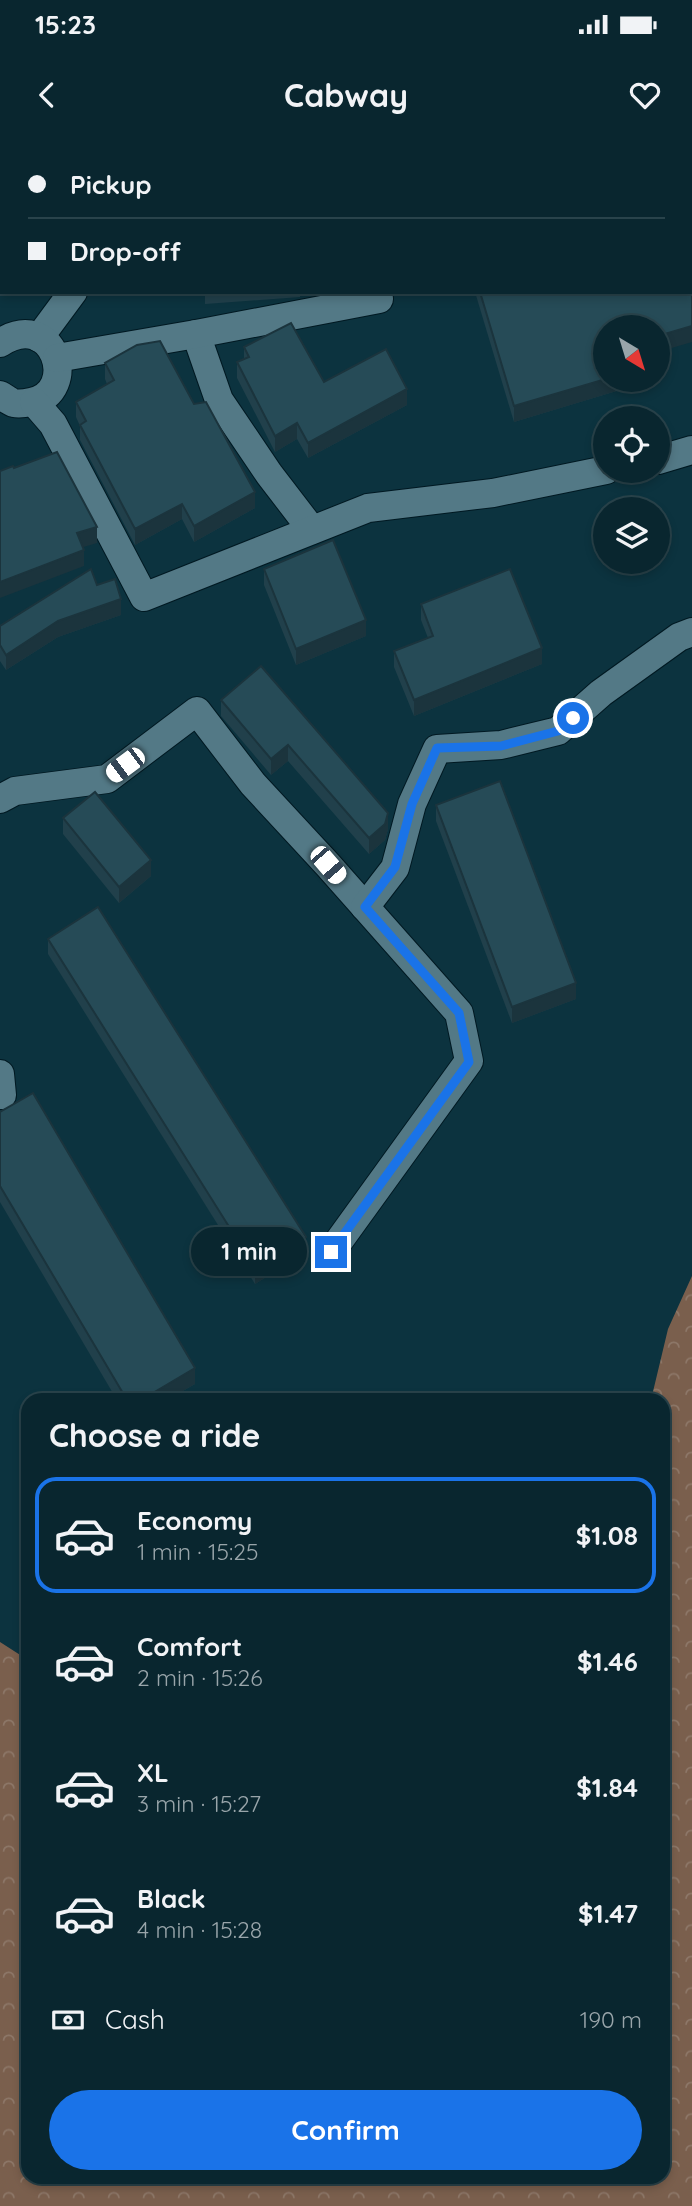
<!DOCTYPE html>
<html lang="en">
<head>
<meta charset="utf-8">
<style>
	body { margin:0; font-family:Quicksand,sans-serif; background:#122e37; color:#f1f3f6; height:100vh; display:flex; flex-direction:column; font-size:26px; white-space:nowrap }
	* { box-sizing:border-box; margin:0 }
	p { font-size:23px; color:#99a5aa }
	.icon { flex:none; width:38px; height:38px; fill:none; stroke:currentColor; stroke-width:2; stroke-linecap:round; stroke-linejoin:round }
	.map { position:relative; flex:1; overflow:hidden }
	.drawer { position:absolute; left:21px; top:1253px; width:649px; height:791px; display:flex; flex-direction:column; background:#09262f; border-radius:21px; box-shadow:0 4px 10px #0003,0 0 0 2px #29434b }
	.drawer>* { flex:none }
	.banner { position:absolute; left:0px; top:0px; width:693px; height:154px; box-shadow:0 4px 10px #0003,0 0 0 2px #29434b; display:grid; align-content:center; height:154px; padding:0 28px; background:#09262f }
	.needle { width:46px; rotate:142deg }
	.buttons { position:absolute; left:593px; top:175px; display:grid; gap:14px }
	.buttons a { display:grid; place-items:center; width:77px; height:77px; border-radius:50%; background:#09262f; box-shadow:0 4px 10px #0003,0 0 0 2px #29434b; font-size:35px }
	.end { position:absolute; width:32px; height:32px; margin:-16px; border:9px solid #1a73e8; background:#fff; box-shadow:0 0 0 4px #fff }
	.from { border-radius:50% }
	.bubble { position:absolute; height:49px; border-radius:24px; background:#09262f; box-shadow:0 4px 10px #0003,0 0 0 2px #29434b; font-size:23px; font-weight:800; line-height:49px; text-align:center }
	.car { position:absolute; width:21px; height:42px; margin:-21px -10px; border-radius:9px; box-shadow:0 0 5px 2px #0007; background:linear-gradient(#fff 24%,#345 0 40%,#fff 0 76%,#345 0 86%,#fff 0) }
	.banner b { display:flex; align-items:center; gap:24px; height:66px; font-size:26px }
	.banner b+b { border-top:2px solid #29434b }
	.banner i { width:18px; height:18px; background:#f1f3f6 }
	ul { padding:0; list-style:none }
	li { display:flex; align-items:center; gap:21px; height:116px; margin:0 14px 10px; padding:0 14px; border:4px solid transparent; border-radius:21px }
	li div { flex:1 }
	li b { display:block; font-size:26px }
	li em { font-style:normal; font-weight:800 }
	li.selected { border-color:#1a73e8 }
	li>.icon { width:63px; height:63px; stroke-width:1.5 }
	h2 { padding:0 28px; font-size:32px; line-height:84px }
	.pay { display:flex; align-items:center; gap:18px; height:77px; padding:0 28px; font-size:26px }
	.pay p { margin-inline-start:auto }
	.primary-button { display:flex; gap:14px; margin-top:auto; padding:14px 28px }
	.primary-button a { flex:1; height:80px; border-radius:42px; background:#1a73e8; color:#fff; font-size:28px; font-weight:800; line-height:80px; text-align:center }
	.status { display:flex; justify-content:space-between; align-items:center; height:49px; padding:0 35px; background:#09262f; direction:ltr }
	.status svg { height:19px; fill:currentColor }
	header { display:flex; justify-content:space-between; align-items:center; height:91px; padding:0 28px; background:#09262f; font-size:32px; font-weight:800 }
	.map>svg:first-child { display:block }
	.forest { fill:url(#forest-crowns) }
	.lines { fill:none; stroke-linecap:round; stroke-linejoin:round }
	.minor-casing { stroke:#001922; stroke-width:30 }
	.minor { stroke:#537986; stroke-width:28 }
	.wall { fill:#21404b }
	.shaded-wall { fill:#1b343d }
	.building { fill:#264b57; stroke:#1b343d; stroke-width:2 }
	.route { stroke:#1a73e8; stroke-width:9 }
</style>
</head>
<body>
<div class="status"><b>15:23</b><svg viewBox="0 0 49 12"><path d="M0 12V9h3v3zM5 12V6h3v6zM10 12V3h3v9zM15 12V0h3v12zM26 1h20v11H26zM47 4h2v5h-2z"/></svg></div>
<header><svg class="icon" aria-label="back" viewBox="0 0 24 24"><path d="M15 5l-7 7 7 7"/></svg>Cabway<svg class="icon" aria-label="heart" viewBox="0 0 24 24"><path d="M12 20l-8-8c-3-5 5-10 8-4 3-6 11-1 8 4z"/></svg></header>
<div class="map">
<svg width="692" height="2066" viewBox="0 0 692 2066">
	<defs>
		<pattern id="forest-crowns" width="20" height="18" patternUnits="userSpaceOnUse" patternTransform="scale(1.75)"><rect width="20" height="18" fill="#7a5f4d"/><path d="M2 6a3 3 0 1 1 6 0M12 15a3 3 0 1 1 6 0" fill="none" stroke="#8d7768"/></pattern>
	</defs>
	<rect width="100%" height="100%" fill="#0c333f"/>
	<polygon class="forest" points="692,1136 692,2066 0,2066 0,1502 28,1520 28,2037 663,2037 663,1260 651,1260 668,1189"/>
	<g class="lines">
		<defs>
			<g id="minor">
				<polyline points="192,2 194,0"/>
				<polyline points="385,2 386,0"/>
				<polyline points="196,194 219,260 269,334 312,390"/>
				<polyline points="39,198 73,152"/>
				<path d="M0 203C54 167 81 252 31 262 26 263 19 264 14 263 10 262 4 257 0 255"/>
				<polyline points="57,218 196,194 379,159 378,152"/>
				<polyline points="34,262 53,284 144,457 368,368 493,353 606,330"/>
				<polyline points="658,320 692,310"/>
				<polyline points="0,659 15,651 107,639 197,571 253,644 328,725 459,873 469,921 331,1112"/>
				<polyline points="365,767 395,728 412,664 437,609 501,605 558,591 601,553 679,497 692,492"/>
				<polyline points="0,934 2,955"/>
			</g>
		</defs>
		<use href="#minor" class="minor-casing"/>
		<use href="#minor" class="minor"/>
	</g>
	<g class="wall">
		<polygon points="2,41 2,100 0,100 0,42"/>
		<polygon points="205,152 300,152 300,157 205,164"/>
		<polygon points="475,152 691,152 606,187 653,240 514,282"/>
		<polygon points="244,207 324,242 407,265 308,318 297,299 275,312 237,238 237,222 244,219"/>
		<polygon points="105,223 194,264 255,368 194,402 182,379 135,405 80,300 80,286 76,277 76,262 107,244 105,239"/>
		<polygon points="264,429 366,496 296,525 264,445"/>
		<polygon points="97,445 121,475 58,497 6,530 0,521 0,486"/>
		<polygon points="421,464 542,524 414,576 394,527 394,511 428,498 421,480"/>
		<polygon points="261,526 388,689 385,700 369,714 288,621 271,635 221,576 221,560"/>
		<polygon points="436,665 576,859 512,883 436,681"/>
		<polygon points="63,678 151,736 119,763 63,694"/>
		<polygon points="48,799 306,1112 255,1144 48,814"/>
		<polygon points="0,972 195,1244 167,1260 117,1260 0,1062"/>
	</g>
	<g class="shaded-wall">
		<polygon points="692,186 692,202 658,212 658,196"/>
		<polygon points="606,239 606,240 653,240 514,282 514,266"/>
		<polygon points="407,249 407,265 308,318 308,303"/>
		<polygon points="297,283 297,299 275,312 275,296"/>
		<polygon points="255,352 255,368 194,402 194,386"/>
		<polygon points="182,364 182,379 135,405 135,389"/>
		<polygon points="97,387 97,403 77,409 77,393"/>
		<polygon points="84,410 84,426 0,458 0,442"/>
		<polygon points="121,459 121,475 58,497 6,530 6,515 58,481"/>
		<polygon points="366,480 366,496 296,525 296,509"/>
		<polygon points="542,508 542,524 414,576 414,560"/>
		<polygon points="288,605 288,621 271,635 271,619"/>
		<polygon points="388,673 388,689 385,700 369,714 369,698"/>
		<polygon points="151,720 151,736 119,763 119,747"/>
		<polygon points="576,843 576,859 512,883 512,867"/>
		<polygon points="306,1097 306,1112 255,1144 255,1128"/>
		<polygon points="195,1228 195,1244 167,1260 141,1260"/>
	</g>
	<g class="building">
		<polygon points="569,0 692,0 692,186 658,196 658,187 606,187 606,239 514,266 480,152 691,152 691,2 563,2"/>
		<polygon points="2,41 2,84 0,84 0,42"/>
		<polygon points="291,183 324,242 386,209 407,249 308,303 297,283 275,296 237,222 249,217 244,207"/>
		<polygon points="160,201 194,264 206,262 255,352 194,386 182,364 135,389 80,285 86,281 76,262 114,240 105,223 137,205"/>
		<polygon points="57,312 97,387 77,393 84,410 0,442 0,331 13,326 14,328"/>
		<polygon points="333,400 366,480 296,509 264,429"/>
		<polygon points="91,429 97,445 115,439 121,459 58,481 6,515 0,505 0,486"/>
		<polygon points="510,429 542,508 414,560 394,511 433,496 421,464"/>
		<polygon points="261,526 388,673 385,684 369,698 288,605 271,619 221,560"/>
		<polygon points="500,641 576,843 512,867 436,665"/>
		<polygon points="95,652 151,720 119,747 63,678"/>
		<polygon points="98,767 306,1097 255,1128 48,799"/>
		<polygon points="33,953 195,1228 141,1260 127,1260 0,1046 0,972"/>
	</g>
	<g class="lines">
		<polyline class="route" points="331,1112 469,922 459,873 365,767 395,727 412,664 437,608 501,606 558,591 573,578"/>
	</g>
</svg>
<div class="buttons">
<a><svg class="needle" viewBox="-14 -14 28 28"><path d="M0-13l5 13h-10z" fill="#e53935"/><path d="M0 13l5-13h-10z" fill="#99a5aa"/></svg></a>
<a><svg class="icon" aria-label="locate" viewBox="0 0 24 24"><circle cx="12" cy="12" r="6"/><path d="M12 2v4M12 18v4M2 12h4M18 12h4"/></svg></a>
<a><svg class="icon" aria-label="layers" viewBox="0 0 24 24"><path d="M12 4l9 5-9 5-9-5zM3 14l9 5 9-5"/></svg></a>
</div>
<i class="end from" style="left:573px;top:578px"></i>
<i class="end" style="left:331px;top:1112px"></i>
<div class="bubble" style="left:191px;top:1087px;width:116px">1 min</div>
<i class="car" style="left:125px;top:625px;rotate:233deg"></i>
<i class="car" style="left:328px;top:725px;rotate:139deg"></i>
<div class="banner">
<b><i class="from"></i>Pickup</b>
<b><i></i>Drop-off</b>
</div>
<section class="drawer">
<h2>Choose a ride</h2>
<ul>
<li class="selected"><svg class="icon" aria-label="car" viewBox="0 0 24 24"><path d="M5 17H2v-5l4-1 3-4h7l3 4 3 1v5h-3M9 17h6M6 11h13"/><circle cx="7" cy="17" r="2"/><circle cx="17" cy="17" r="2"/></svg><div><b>Economy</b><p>1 min · 15:25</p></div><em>$1.08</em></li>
<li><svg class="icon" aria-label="car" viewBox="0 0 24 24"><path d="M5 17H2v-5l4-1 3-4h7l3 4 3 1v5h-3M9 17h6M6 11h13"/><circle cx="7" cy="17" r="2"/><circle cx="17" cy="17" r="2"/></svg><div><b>Comfort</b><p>2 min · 15:26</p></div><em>$1.46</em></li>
<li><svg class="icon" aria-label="car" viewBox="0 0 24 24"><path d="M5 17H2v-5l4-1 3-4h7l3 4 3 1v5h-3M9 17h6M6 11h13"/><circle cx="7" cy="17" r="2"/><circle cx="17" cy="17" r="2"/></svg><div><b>XL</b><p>3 min · 15:27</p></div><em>$1.84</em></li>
<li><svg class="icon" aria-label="car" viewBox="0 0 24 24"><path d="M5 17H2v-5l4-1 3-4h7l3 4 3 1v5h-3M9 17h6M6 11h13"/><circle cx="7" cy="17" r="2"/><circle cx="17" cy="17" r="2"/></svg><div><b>Black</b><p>4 min · 15:28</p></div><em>$1.47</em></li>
</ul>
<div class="pay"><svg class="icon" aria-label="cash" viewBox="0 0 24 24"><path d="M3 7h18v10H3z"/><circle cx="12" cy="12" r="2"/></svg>Cash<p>190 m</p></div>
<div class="primary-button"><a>Confirm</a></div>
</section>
</div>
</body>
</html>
